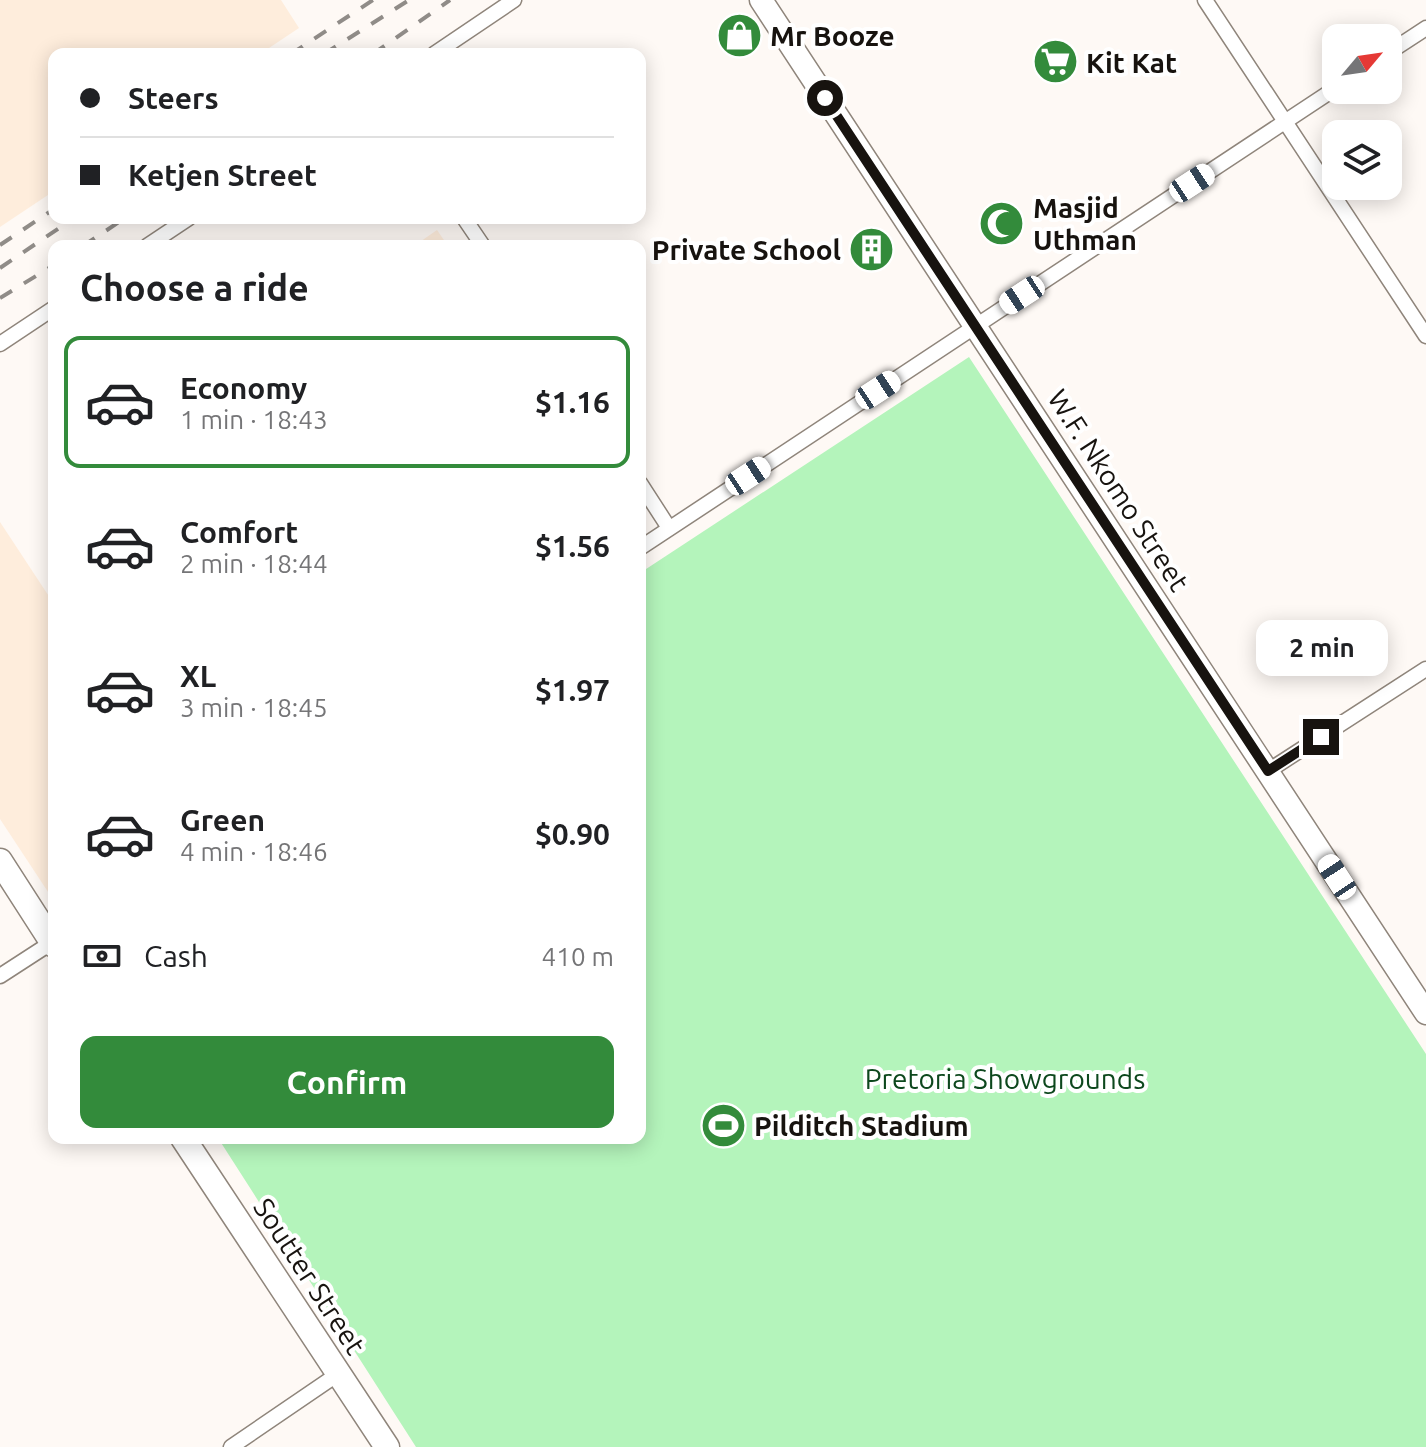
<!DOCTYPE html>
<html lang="en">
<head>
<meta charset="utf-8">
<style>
	body { margin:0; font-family:Ubuntu,sans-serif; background:#f2f2f2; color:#202124; height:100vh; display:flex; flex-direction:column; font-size:30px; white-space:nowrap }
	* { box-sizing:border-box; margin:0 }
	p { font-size:26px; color:#757577 }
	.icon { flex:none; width:44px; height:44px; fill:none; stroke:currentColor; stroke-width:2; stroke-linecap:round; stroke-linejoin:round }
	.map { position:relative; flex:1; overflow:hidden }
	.panel { position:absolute; left:48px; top:240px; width:598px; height:904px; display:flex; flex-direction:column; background:#fff; border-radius:16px; box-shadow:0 4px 20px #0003 }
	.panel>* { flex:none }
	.banner { position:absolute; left:48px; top:48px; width:598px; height:176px; border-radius:16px; box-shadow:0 4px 20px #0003; display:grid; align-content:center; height:176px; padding:0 32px; background:#fff }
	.needle { width:52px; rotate:61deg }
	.tools { position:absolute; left:1322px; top:24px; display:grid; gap:16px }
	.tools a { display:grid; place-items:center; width:80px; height:80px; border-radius:16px; background:#fff; box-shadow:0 4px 20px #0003; font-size:40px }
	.end { position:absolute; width:36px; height:36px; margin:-18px; border:10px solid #17130f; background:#fff; box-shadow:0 0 0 4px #fff }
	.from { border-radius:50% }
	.bubble { position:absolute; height:56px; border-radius:16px; background:#fff; box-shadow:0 4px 20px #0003; font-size:26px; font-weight:700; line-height:56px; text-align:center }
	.car { position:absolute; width:24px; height:48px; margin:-24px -12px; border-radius:10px; box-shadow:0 0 6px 2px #0007; background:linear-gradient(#fff 24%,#345 0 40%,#fff 0 76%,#345 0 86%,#fff 0) }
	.banner b { display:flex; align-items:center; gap:28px; height:76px; font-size:30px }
	.banner b+b { border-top:2px solid #e0e0e0 }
	.banner i { width:20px; height:20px; background:#202124 }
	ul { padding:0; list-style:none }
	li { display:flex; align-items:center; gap:24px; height:132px; margin:0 16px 12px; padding:0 16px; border:4px solid transparent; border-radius:16px }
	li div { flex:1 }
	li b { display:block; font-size:30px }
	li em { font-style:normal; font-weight:700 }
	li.active { border-color:#338b3b }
	li>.icon { width:72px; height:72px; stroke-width:1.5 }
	h2 { padding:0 32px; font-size:36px; line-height:96px }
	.pay { display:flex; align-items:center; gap:20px; height:88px; padding:0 32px; font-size:30px }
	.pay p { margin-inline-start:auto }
	.cta { display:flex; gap:16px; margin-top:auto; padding:16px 32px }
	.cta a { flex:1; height:92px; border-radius:16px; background:#338b3b; color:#fff; font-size:32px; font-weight:700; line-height:92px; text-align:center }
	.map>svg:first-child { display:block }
	.built { fill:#feeddc }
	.green { fill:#b4f4bb }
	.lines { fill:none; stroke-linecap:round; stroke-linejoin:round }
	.minor-casing { stroke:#8f857b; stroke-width:17 }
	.secondary-casing { stroke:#8f857b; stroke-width:25 }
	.primary-casing { stroke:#8f857b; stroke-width:27 }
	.minor { stroke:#fff; stroke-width:14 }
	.secondary { stroke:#fff; stroke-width:22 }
	.primary { stroke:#fff; stroke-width:24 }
	.rail { stroke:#908c88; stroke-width:4; stroke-dasharray:14 14; stroke-linecap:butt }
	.route { stroke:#17130f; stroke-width:10 }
	.labels { text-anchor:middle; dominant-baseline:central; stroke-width:8; stroke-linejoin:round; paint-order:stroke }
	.poi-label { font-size:28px; font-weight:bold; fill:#17130f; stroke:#fff; text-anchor:start }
	.street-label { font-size:28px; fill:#17130f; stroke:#fff }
	.park-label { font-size:28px; fill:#0d481d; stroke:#fff }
</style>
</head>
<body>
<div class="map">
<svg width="1426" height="1447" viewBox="0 0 1426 1447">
	<rect width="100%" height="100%" fill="#fef9f5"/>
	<g class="built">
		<polygon points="0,0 281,0 299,28 260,54 54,54 54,191 0,227"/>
		<polygon points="437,230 448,246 414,246"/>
		<polygon points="0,522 54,604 54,901 0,819"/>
	</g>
	<polygon class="green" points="969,357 1426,1054 1426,1447 416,1447 218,1138 640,1138 640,573"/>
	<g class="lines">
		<defs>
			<g id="minor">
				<polyline points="1205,0 1426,336"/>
				<polyline points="1388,53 1426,28"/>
				<polyline points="434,54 514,0"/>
				<polyline points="464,218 483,246"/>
				<polyline points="147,246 189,218"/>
				<polyline points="0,344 54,308"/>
				<polyline points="640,483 669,528"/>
				<polyline points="640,548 1336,88"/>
				<polyline points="1268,771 1426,669"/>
				<polyline points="0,976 54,941"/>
				<polyline points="231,1447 338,1374"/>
			</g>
			<polyline id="secondary" points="761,0 1426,1013"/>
			<g id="primary">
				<polyline points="0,861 54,945"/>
				<polyline points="183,1138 387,1447"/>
			</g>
		</defs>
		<use href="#minor" class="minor-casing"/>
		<use href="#secondary" class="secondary-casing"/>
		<use href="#primary" class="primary-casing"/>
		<use href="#minor" class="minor"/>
		<use href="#secondary" class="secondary"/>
		<use href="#primary" class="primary"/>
		<g class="rail">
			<polyline points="291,54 373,0"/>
			<polyline points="324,54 409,0"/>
			<polyline points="373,54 450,0"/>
			<polyline points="0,245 54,209"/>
			<polyline points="83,246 125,218"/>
			<polyline points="0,268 74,218"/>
			<polyline points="0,298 54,265"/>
		</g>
	</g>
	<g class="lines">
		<polyline class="route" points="825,98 1268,771 1321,737"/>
	</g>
	<defs>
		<symbol id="shop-disc" viewBox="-11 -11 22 22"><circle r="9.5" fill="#338b3b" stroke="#fff"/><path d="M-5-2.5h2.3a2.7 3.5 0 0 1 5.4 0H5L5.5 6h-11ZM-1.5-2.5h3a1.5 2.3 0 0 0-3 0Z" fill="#fff"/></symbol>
		<symbol id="supermarket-disc" viewBox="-11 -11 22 22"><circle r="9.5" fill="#338b3b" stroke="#fff"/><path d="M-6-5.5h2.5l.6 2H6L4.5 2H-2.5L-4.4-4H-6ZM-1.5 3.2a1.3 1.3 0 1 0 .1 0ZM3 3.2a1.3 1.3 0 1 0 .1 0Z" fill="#fff"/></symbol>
		<symbol id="mosque-disc" viewBox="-11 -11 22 22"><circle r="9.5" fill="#338b3b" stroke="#fff"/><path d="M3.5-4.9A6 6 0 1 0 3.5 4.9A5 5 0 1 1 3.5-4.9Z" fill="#fff"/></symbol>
		<symbol id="building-disc" viewBox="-11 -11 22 22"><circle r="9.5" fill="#338b3b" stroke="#fff"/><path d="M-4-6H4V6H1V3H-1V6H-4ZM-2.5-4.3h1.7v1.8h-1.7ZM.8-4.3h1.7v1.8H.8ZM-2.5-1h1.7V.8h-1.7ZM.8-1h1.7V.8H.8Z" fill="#fff"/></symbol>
		<symbol id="stadium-disc" viewBox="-11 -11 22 22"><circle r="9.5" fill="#338b3b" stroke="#fff"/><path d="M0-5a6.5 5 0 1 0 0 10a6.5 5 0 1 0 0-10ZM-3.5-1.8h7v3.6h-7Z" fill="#fff"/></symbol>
	</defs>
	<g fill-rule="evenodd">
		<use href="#shop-disc" x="714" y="10" width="51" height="51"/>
		<use href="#supermarket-disc" x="1030" y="36" width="51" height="51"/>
		<use href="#mosque-disc" x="976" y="198" width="51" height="51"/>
		<use href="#building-disc" x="846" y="224" width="51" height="51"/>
		<use href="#stadium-disc" x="698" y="1100" width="51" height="51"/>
	</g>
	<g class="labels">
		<g class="poi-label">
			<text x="770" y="35">Mr Booze</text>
			<text x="1086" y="62">Kit Kat</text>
			<text x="1033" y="207">Masjid<tspan x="1033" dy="32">Uthman</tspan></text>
			<text x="841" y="249" text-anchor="end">Private School</text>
			<text x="754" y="1125">Pilditch Stadium</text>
		</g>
		<g class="street-label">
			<text transform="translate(1119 490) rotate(57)">W.F. Nkomo Street</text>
			<text transform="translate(310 1276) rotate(57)">Soutter Street</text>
		</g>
		<g class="park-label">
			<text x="1005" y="1078">Pretoria Showgrounds</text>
		</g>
	</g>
</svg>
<div class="tools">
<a><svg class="needle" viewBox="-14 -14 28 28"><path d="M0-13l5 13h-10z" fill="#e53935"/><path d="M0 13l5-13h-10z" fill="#757577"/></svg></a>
<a><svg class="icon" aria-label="layers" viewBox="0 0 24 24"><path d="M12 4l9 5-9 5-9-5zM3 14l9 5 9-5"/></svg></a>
</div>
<i class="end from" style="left:825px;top:98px"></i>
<i class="end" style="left:1321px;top:737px"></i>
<div class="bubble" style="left:1256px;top:620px;width:132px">2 min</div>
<i class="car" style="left:1192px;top:183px;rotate:57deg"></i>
<i class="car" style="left:1022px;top:295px;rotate:237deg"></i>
<i class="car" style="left:878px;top:390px;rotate:57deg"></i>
<i class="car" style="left:748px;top:476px;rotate:57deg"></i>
<i class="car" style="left:1337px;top:877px;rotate:327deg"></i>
<div class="banner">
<b><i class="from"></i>Steers</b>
<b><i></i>Ketjen Street</b>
</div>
<section class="panel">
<h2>Choose a ride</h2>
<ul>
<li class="active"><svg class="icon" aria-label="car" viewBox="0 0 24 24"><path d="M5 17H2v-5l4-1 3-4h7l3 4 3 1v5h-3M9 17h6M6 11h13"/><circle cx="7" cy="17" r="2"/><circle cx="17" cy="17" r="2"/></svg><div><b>Economy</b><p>1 min · 18:43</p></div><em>$1.16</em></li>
<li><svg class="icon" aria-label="car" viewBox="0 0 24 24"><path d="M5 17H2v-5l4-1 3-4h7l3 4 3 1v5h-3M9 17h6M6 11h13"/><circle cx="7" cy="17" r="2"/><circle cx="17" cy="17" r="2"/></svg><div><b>Comfort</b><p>2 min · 18:44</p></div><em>$1.56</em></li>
<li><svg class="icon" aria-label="car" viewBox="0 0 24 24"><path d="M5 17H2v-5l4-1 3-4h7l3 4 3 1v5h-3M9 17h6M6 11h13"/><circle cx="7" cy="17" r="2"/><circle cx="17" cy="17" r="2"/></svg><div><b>XL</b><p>3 min · 18:45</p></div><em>$1.97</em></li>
<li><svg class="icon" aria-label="car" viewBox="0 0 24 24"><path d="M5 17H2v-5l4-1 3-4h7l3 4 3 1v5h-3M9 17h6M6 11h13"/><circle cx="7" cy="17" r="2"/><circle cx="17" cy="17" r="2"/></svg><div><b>Green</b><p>4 min · 18:46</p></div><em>$0.90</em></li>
</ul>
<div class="pay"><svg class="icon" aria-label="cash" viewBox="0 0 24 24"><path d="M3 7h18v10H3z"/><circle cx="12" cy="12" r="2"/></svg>Cash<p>410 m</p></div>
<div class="cta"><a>Confirm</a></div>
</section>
</div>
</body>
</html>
